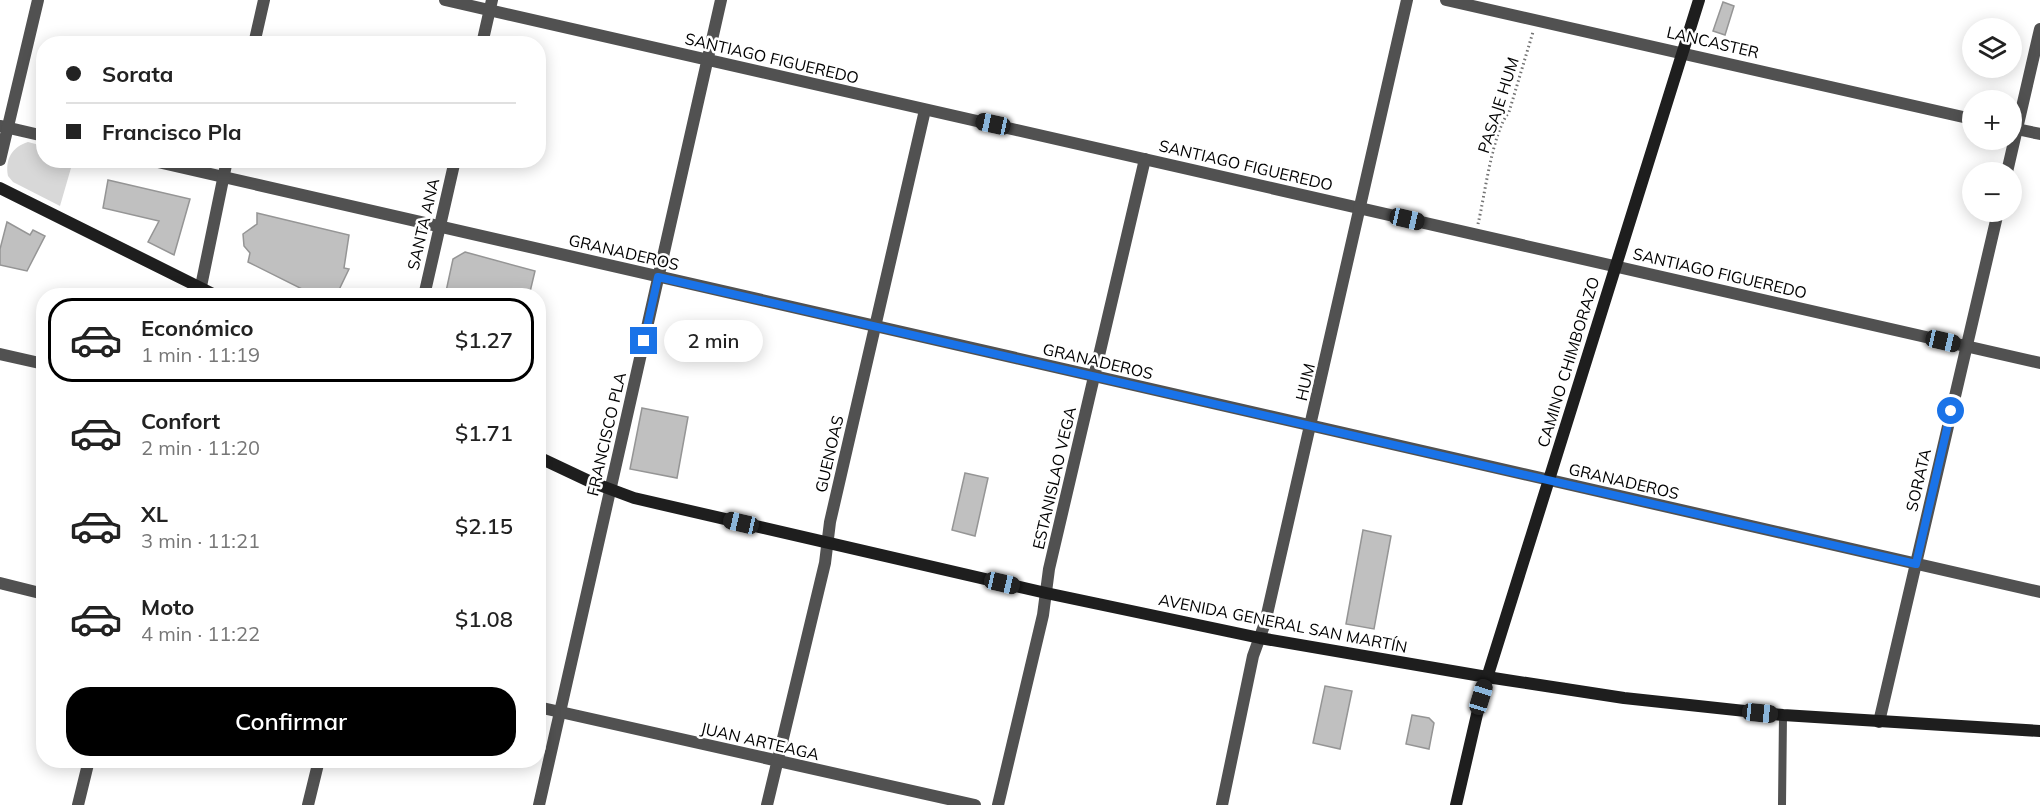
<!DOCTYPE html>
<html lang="es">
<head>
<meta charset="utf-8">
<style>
	body { margin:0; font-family:Mulish,sans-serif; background:#f2f2f2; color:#222; height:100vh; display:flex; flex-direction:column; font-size:22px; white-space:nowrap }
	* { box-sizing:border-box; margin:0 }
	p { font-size:20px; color:#767676 }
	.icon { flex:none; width:33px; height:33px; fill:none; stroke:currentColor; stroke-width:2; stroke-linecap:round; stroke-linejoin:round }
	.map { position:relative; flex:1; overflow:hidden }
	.sheet { position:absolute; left:36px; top:288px; width:510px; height:480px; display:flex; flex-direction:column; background:#fff; border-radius:24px; box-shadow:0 3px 15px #0003 }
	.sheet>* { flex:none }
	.banner { position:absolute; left:36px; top:36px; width:510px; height:132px; border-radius:24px; box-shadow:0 3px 15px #0003; display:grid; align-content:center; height:132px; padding:0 30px; background:#fff }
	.buttons { position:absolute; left:1962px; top:18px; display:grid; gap:12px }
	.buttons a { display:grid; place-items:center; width:60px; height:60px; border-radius:50%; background:#fff; box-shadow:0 3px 15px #0003; font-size:30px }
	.end { position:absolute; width:27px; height:27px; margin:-14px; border:8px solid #1a73e8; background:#fff; box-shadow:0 0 0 3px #fff }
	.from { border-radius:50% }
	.bubble { position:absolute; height:42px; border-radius:21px; background:#fff; box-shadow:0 3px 15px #0003; font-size:20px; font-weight:600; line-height:42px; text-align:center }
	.car { position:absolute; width:18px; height:36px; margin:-18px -9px; border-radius:8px; box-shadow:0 0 4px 2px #0007; background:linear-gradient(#222 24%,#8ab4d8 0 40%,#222 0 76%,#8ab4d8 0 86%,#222 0) }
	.banner b { display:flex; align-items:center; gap:21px; height:57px; font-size:22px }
	.banner b+b { border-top:2px solid #e0e0e0 }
	.banner i { width:15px; height:15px; background:#222 }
	ul { padding:10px 0 0; list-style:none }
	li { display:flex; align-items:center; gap:18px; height:84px; margin:0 12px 9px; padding:0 18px; border:3px solid transparent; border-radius:24px }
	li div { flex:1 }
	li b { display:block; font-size:22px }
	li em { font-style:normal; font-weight:600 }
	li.on { border-color:#000 }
	li>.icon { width:54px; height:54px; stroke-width:1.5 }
	.button { display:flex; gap:12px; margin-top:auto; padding:12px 30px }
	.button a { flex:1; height:69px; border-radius:24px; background:#000; color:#fff; font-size:24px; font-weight:600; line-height:69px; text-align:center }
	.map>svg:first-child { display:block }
	.green { fill:#d8d8d8 }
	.building { fill:#c0c0c0; stroke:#959595; stroke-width:1.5 }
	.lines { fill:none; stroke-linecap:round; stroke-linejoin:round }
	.path { stroke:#737373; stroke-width:3; stroke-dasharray:1.5 3; stroke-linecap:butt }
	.lane { stroke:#515151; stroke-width:8 }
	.street { stroke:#515151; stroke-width:12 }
	.secondary { stroke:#1e1e1e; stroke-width:12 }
	.route { stroke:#1a73e8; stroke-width:8 }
	.labels { text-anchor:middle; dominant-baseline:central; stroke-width:5; stroke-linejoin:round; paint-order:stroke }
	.street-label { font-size:16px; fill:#000; stroke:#fff }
</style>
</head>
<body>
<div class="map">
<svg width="2040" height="805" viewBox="0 0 2040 805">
	<rect width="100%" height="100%" fill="#fff"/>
	<path class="green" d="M28 142 43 146 44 160 73 161 60 206 13 182 8 176C5 159 12 147 28 142Z"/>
	<g class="building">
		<polygon points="1723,2 1734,6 1725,35 1713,31"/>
		<polygon points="108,180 190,199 174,255 148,242 159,221 103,208"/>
		<polygon points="257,213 349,235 344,268 349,269 336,296 316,296 248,262 250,253 244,246 243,234 257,224"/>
		<polygon points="7,222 30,235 33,230 45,236 27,271 0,265 0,249"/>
		<polygon points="465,252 535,271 529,296 445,296 453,259"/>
		<polygon points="642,408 688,417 677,478 630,469"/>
		<polygon points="965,473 988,478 975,536 952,530"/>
		<polygon points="1363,530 1391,536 1374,629 1346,624"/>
		<polygon points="1325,686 1352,691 1340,749 1313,743"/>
		<polygon points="1412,715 1429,718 1434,723 1429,749 1406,744"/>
	</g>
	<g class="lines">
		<path class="path" d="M1478 224C1485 195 1492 133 1509 112L1533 32"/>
		<polyline class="lane" points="1782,805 1783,715"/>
		<g class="street">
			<polyline points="445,0 2040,363"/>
			<polyline points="1446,0 1972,119"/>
			<polyline points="254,44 264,0"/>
			<polyline points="482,44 492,0"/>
			<polyline points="1,126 44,136"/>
			<polyline points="2012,128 2040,134"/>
			<polyline points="0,160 38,0"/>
			<polyline points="149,160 2040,592"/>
			<polyline points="2007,172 2040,29"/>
			<polyline points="199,296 227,160"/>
			<polyline points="424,296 455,160"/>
			<polyline points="0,354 44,364"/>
			<polyline points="0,583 44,594"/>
			<polyline points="538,707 975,805"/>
			<polyline points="1879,722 1998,212"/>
			<polyline points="78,805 89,760"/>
			<polyline points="308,805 319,760"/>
			<polyline points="539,805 721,0"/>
			<polyline points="767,805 825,563 830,522 925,110"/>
			<polyline points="998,805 1043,615 1049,569 1145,159"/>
			<polyline points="1222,805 1253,656 1265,623 1407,0"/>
		</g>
		<g class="secondary">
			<polyline points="0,188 217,296"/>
			<polyline points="538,457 591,482 634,498 1046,593 1260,638 1487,677 1624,698 1783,715 2040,731"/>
			<polyline points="1456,805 1481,697 1699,0"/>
		</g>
	</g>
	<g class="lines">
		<polyline class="route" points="644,341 658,277 1916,564 1951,411"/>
	</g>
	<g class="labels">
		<g class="street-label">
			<text transform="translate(1713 42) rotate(13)">LANCASTER</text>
			<text transform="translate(772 58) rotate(13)">SANTIAGO FIGUEREDO</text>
			<text transform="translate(1498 105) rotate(-72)">PASAJE HUM</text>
			<text transform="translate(1246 165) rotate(13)">SANTIAGO FIGUEREDO</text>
			<text transform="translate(423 224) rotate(-77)">SANTA ANA</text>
			<text transform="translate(624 252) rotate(13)">GRANADEROS</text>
			<text transform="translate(1720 273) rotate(13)">SANTIAGO FIGUEREDO</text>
			<text transform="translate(1098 361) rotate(13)">GRANADEROS</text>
			<text transform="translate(1568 362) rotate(-73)">CAMINO CHIMBORAZO</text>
			<text transform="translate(1305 382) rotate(-77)">HUM</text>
			<text transform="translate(606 434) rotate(-77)">FRANCISCO PLA</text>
			<text transform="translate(829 454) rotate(-77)">GUENOAS</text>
			<text transform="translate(1054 478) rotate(-77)">ESTANISLAO VEGA</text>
			<text transform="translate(1918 480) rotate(-77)">SORATA</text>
			<text transform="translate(1624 481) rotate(13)">GRANADEROS</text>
			<text transform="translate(1283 623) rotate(11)">AVENIDA GENERAL SAN MARTÍN</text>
			<text transform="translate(760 741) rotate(13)">JUAN ARTEAGA</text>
		</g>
	</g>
</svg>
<div class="buttons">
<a><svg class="icon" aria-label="layers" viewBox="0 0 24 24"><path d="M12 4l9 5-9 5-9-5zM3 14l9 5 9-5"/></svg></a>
<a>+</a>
<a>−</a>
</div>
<i class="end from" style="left:1951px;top:411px"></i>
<i class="end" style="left:644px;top:341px"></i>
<div class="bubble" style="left:664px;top:320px;width:99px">2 min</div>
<i class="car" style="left:993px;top:124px;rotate:282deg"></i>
<i class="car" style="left:1407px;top:219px;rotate:103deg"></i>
<i class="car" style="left:1943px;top:341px;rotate:103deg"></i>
<i class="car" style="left:741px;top:523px;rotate:283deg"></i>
<i class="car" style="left:1002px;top:583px;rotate:103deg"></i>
<i class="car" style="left:1481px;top:697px;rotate:17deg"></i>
<i class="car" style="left:1760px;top:713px;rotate:96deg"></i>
<div class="banner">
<b><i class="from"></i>Sorata</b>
<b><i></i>Francisco Pla</b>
</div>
<section class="sheet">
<ul>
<li class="on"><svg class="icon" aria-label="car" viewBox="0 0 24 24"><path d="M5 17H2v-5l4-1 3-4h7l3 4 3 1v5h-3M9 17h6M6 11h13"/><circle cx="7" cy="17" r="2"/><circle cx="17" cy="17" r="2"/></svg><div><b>Económico</b><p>1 min · 11:19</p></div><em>$1.27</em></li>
<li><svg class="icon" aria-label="car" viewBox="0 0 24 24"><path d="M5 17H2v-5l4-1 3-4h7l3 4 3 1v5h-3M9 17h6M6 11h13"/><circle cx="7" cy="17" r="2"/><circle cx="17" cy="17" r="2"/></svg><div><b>Confort</b><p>2 min · 11:20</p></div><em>$1.71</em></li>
<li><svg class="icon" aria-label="car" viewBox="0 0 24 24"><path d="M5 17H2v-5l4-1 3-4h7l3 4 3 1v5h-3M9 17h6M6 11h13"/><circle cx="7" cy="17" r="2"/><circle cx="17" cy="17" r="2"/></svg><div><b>XL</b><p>3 min · 11:21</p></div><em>$2.15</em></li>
<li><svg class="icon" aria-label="car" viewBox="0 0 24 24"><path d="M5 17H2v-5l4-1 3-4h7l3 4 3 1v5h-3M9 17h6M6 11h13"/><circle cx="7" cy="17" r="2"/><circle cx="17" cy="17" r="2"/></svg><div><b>Moto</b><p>4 min · 11:22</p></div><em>$1.08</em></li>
</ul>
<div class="button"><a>Confirmar</a></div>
</section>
</div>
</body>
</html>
